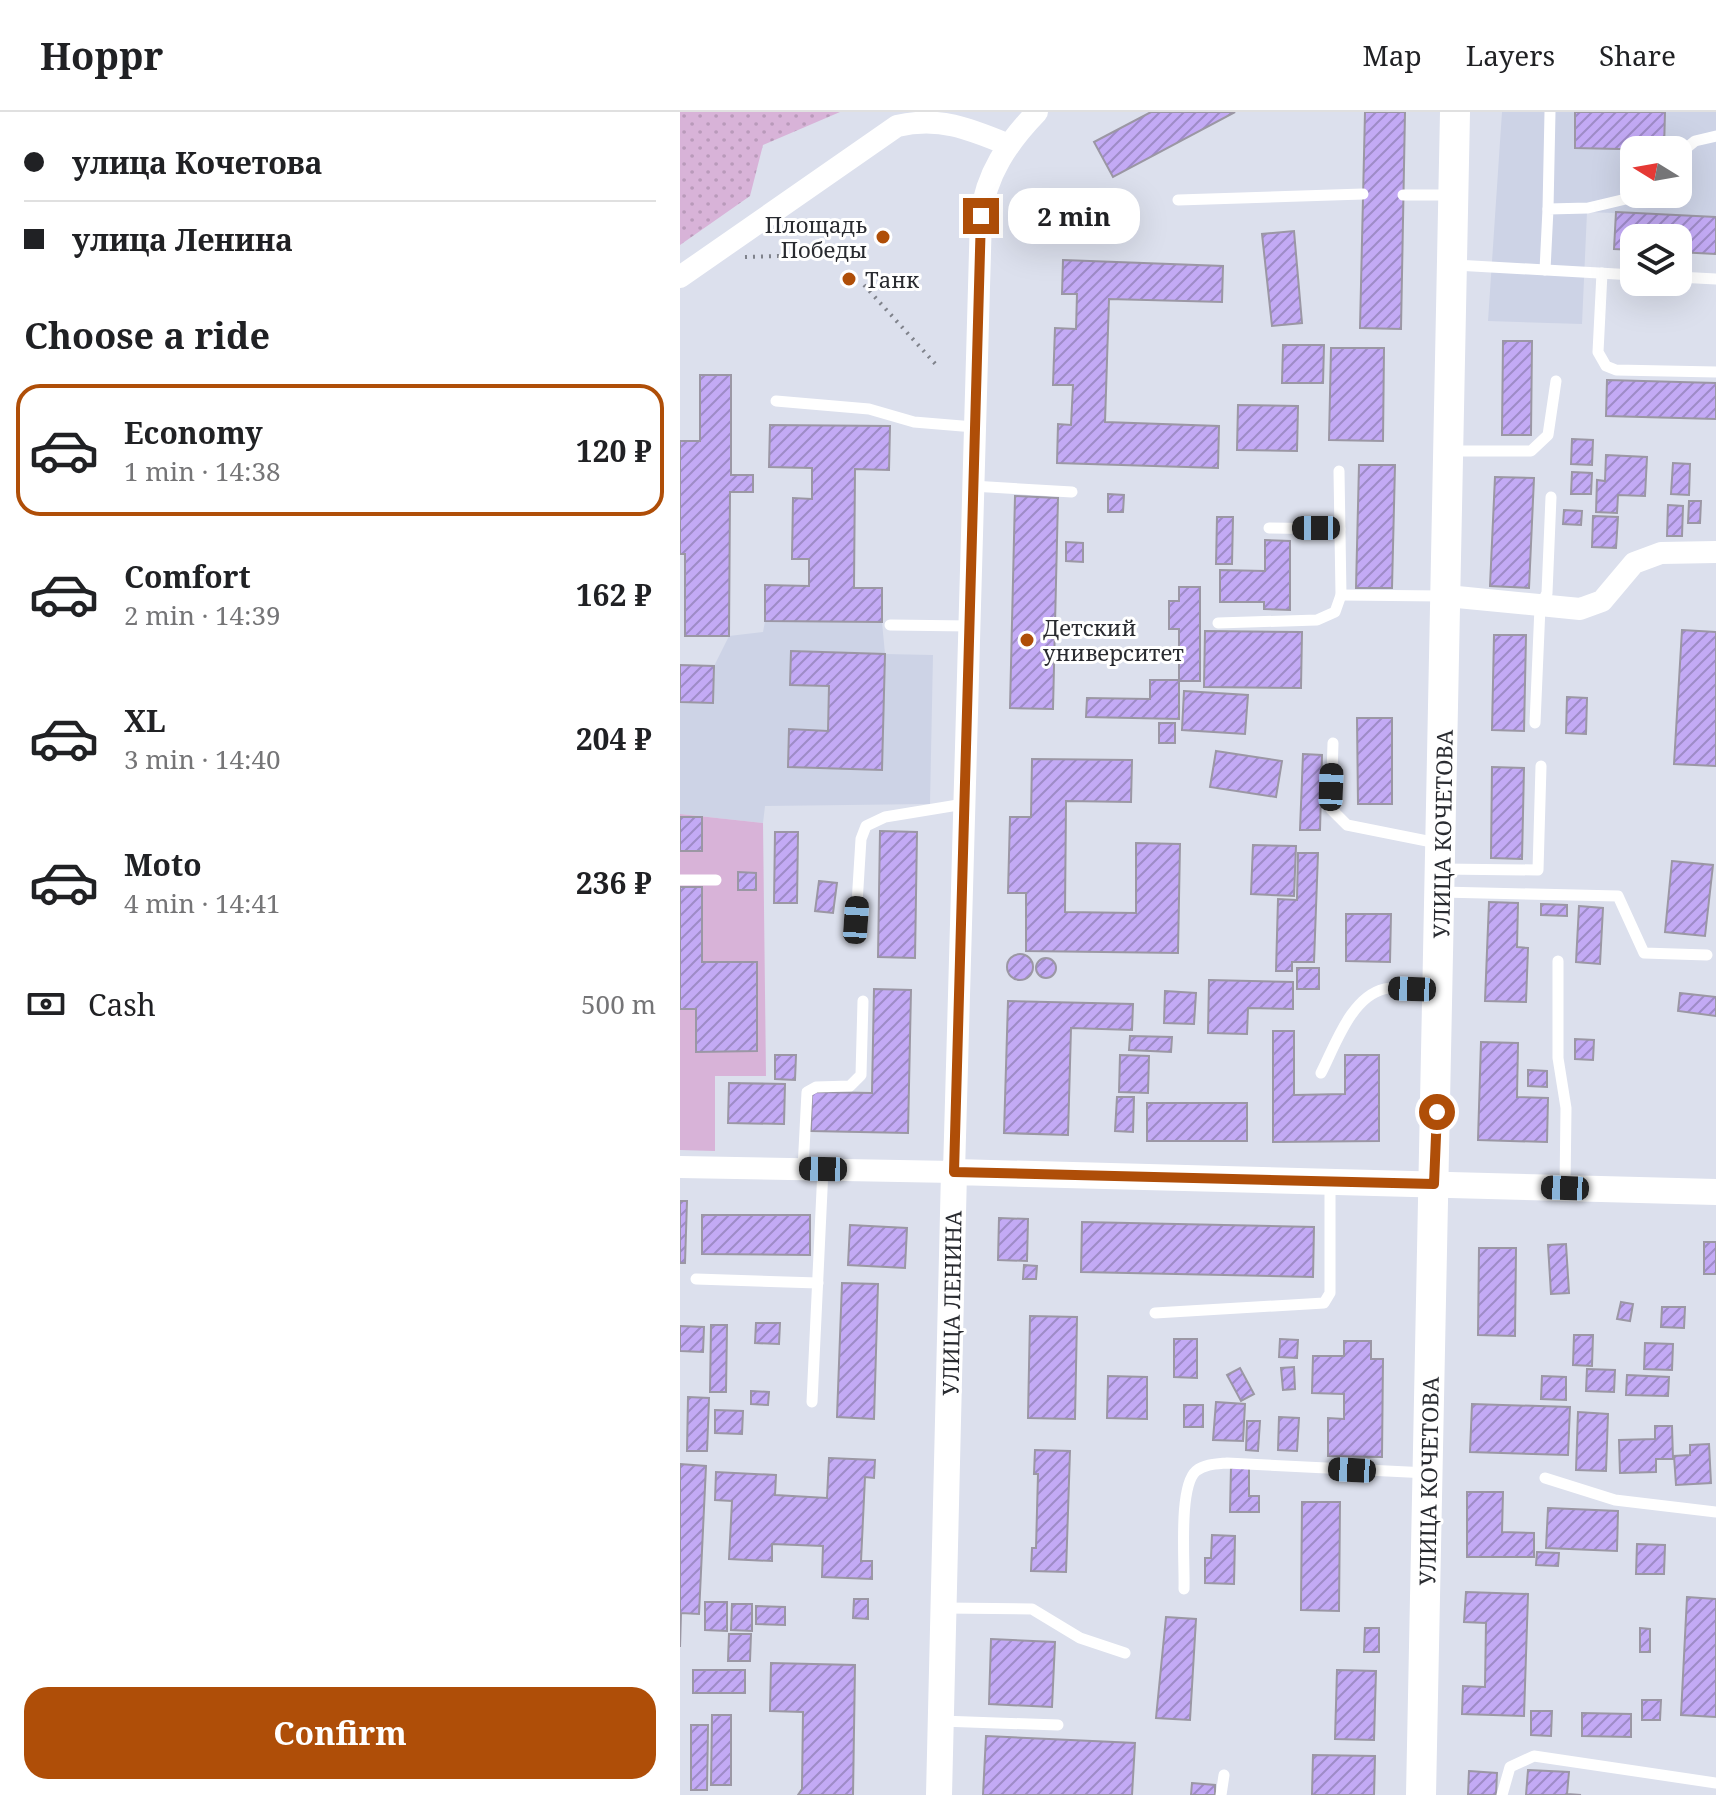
<!DOCTYPE html>
<html lang="en">
<head>
<meta charset="utf-8">
<style>
	body { margin:0; font-family:"Noto Serif",serif; background:#f2f2f2; color:#202124; height:100vh; display:flex; flex-direction:column; font-size:30px; white-space:nowrap }
	* { box-sizing:border-box; margin:0 }
	p { font-size:26px; color:#757577 }
	.icon { flex:none; width:44px; height:44px; fill:none; stroke:currentColor; stroke-width:2; stroke-linecap:round; stroke-linejoin:round }
	.map { position:relative; flex:1; overflow:hidden }
	.side { display:flex; flex-direction:column; background:#fff; width:680px }
	.side>* { flex:none }
	.hud { display:grid; align-content:center; height:176px; padding:0 24px; background:#fff }
	.needle { width:52px; rotate:281deg }
	.tools { position:absolute; left:940px; top:24px; display:grid; gap:16px }
	.tools a { display:grid; place-items:center; width:72px; height:72px; border-radius:16px; background:#fff; box-shadow:0 8px 32px #0002; font-size:40px }
	.end { position:absolute; width:36px; height:36px; margin:-18px; border:10px solid #af4e08; background:#fff; box-shadow:0 0 0 4px #fff }
	.from { border-radius:50% }
	.bubble { position:absolute; height:56px; border-radius:24px; background:#fff; box-shadow:0 8px 32px #0002; font-size:26px; font-weight:700; line-height:56px; text-align:center }
	.car { position:absolute; width:24px; height:48px; margin:-24px -12px; border-radius:10px; box-shadow:0 0 6px 2px #0007; background:linear-gradient(#222 24%,#8ab4d8 0 40%,#222 0 76%,#8ab4d8 0 86%,#222 0) }
	.hud b { display:flex; align-items:center; gap:28px; height:76px; font-size:30px }
	.hud b+b { border-top:2px solid #e0e0e0 }
	.hud i { width:20px; height:20px; background:#202124 }
	ul { padding:0; list-style:none }
	li { display:flex; align-items:center; gap:24px; height:132px; margin:0 16px 12px; padding:0 8px; border:4px solid transparent; border-radius:24px }
	li div { flex:1 }
	li b { display:block; font-size:30px }
	li em { font-style:normal; font-weight:700 }
	li.on { border-color:#af4e08 }
	li>.icon { width:72px; height:72px; stroke-width:1.5 }
	h2 { padding:0 24px; font-size:36px; line-height:96px }
	.pay { display:flex; align-items:center; gap:20px; height:88px; padding:0 24px; font-size:30px }
	.pay p { margin-inline-start:auto }
	.action { display:flex; gap:16px; margin-top:auto; padding:16px 24px }
	.action a { flex:1; height:92px; border-radius:24px; background:#af4e08; color:#fff; font-size:32px; font-weight:700; line-height:92px; text-align:center }
	header { display:flex; align-items:center; gap:48px; box-sizing:border-box; height:112px; padding:0 40px; background:#fff; border-bottom:2px solid #e0e0e0 }
	header strong { font-size:38px }
	nav { display:flex; gap:44px; margin-inline-start:auto; font-size:28px }
	main { display:flex; flex:1; min-height:0 }
	.map>svg:first-child { display:block }
	.built { fill:#cdd3e6; fill-rule:evenodd }
	.grass { fill:#d8b3d8 }
	.park { fill:url(#park-dots) }
	.building { fill:url(#building-hatch); stroke:#9b97a4; stroke-width:2 }
	.lines { fill:none; stroke-linecap:round; stroke-linejoin:round }
	.path { stroke:#7f828b; stroke-width:4; stroke-dasharray:2 6; stroke-linecap:butt }
	.service { stroke:#fff; stroke-width:11 }
	.minor { stroke:#fff; stroke-width:22 }
	.tertiary { stroke:#fff; stroke-width:26 }
	.secondary { stroke:#fff; stroke-width:30 }
	.route { stroke:#af4e08; stroke-width:10 }
	.poi-dot { fill:#af4e08; stroke:#fff; stroke-width:3 }
	.labels { text-anchor:middle; dominant-baseline:central; stroke-width:6; stroke-linejoin:round; paint-order:stroke }
	.poi-label { font-size:22px; fill:#292b30; stroke:#fff; text-anchor:start }
	.street-label { font-size:22px; fill:#292b30; stroke:#fff }
</style>
</head>
<body>
<header>
<strong>Hoppr</strong>
<nav><a>Map</a><a>Layers</a><a>Share</a></nav>
</header>
<main>
<section class="side">
<div class="hud">
<b><i class="from"></i>улица Кочетова</b>
<b><i></i>улица Ленина</b>
</div>
<h2>Choose a ride</h2>
<ul>
<li class="on"><svg class="icon" aria-label="car" viewBox="0 0 24 24"><path d="M5 17H2v-5l4-1 3-4h7l3 4 3 1v5h-3M9 17h6M6 11h13"/><circle cx="7" cy="17" r="2"/><circle cx="17" cy="17" r="2"/></svg><div><b>Economy</b><p>1 min · 14:38</p></div><em>120 ₽</em></li>
<li><svg class="icon" aria-label="car" viewBox="0 0 24 24"><path d="M5 17H2v-5l4-1 3-4h7l3 4 3 1v5h-3M9 17h6M6 11h13"/><circle cx="7" cy="17" r="2"/><circle cx="17" cy="17" r="2"/></svg><div><b>Comfort</b><p>2 min · 14:39</p></div><em>162 ₽</em></li>
<li><svg class="icon" aria-label="car" viewBox="0 0 24 24"><path d="M5 17H2v-5l4-1 3-4h7l3 4 3 1v5h-3M9 17h6M6 11h13"/><circle cx="7" cy="17" r="2"/><circle cx="17" cy="17" r="2"/></svg><div><b>XL</b><p>3 min · 14:40</p></div><em>204 ₽</em></li>
<li><svg class="icon" aria-label="car" viewBox="0 0 24 24"><path d="M5 17H2v-5l4-1 3-4h7l3 4 3 1v5h-3M9 17h6M6 11h13"/><circle cx="7" cy="17" r="2"/><circle cx="17" cy="17" r="2"/></svg><div><b>Moto</b><p>4 min · 14:41</p></div><em>236 ₽</em></li>
</ul>
<div class="pay"><svg class="icon" aria-label="cash" viewBox="0 0 24 24"><path d="M3 7h18v10H3z"/><circle cx="12" cy="12" r="2"/></svg>Cash<p>500 m</p></div>
<div class="action"><a>Confirm</a></div>
</section>
<div class="map">
<svg width="1036" height="1683" viewBox="0 0 1036 1683">
	<defs>
		<pattern id="park-dots" width="8" height="8" patternUnits="userSpaceOnUse" patternTransform="scale(2)"><rect width="8" height="8" fill="#d8b3d8"/><path d="M2 2h.1M6 6h.1" fill="none" stroke="#b99aba" stroke-width="1.8" stroke-linecap="round"/></pattern>
		<pattern id="building-hatch" width="6" height="6" patternUnits="userSpaceOnUse" patternTransform="scale(2)"><rect width="6" height="6" fill="#c3aaf5"/><path d="M-1 1l2-2M0 6l6-6M5 7l2-2" fill="none" stroke="#9e8bc7"/></pattern>
	</defs>
	<rect width="100%" height="100%" fill="#dce0ed"/>
	<g class="built">
		<path d="M822 0H1036V105L907 100 902 212 808 209ZM954 38H998V82H954Z"/>
		<polygon points="85,509 202,510 205,542 253,543 250,692 85,694 83,711 0,702 0,553 34,554 49,524 83,520"/>
	</g>
	<polygon class="grass" points="0,702 83,711 86,964 35,964 35,1039 0,1038"/>
	<polygon class="park" points="0,0 160,0 83,33 70,84 0,133"/>
	<g class="building">
		<polygon points="471,0 555,0 433,65 414,30"/>
		<polygon points="685,0 725,0 721,217 680,216"/>
		<polygon points="895,0 985,0 984,38 895,36"/>
		<polygon points="936,100 1036,105 1036,142 998,140 998,126 954,126 954,138 934,137"/>
		<polygon points="614,119 622,211 592,214 582,122"/>
		<polygon points="383,148 543,154 542,190 429,187 425,310 539,314 538,356 377,351 378,312 391,313 393,273 373,273 375,216 396,217 397,182 382,182"/>
		<polygon points="823,229 852,229 851,323 822,323"/>
		<polygon points="603,233 644,233 643,271 602,271"/>
		<polygon points="651,236 704,236 703,329 649,328"/>
		<polygon points="20,263 51,263 51,363 73,363 73,380 50,380 49,524 5,524 5,442 0,442 0,329 20,329"/>
		<polygon points="927,268 1036,271 1036,307 926,304"/>
		<polygon points="558,293 618,294 617,339 557,338"/>
		<polygon points="90,313 210,314 209,358 175,357 174,476 202,476 202,510 85,509 85,473 129,474 129,447 112,447 113,386 132,387 132,356 89,355"/>
		<polygon points="892,327 913,328 912,353 891,352"/>
		<polygon points="926,343 967,345 965,384 938,383 937,401 916,400 917,368 925,369"/>
		<polygon points="993,351 1010,352 1009,383 991,382"/>
		<polygon points="679,353 715,353 712,476 676,476"/>
		<polygon points="892,360 912,361 911,382 891,382"/>
		<polygon points="815,365 854,366 849,476 810,474"/>
		<polygon points="428,382 444,383 443,400 428,400"/>
		<polygon points="335,384 378,386 373,597 330,596"/>
		<polygon points="1009,389 1021,389 1020,411 1008,411"/>
		<polygon points="988,393 1003,394 1002,424 987,424"/>
		<polygon points="884,398 902,399 901,413 883,412"/>
		<polygon points="913,404 938,405 936,436 912,435"/>
		<polygon points="537,405 553,405 552,452 536,452"/>
		<polygon points="585,428 610,429 610,498 584,497 584,490 540,490 540,458 585,459"/>
		<polygon points="386,430 403,431 403,450 386,449"/>
		<polygon points="499,475 520,475 520,569 499,569 499,517 489,517 489,489 499,489"/>
		<polygon points="1002,518 1036,520 1036,654 994,652"/>
		<polygon points="525,519 622,520 621,576 524,575"/>
		<polygon points="814,523 846,523 844,619 812,618"/>
		<polygon points="111,539 205,542 202,658 108,655 109,617 148,619 149,574 110,573"/>
		<polygon points="0,553 34,554 33,591 0,590"/>
		<polygon points="470,568 499,568 499,607 406,605 407,586 470,587"/>
		<polygon points="504,579 568,583 565,622 502,618"/>
		<polygon points="887,585 907,586 906,622 886,621"/>
		<polygon points="677,606 712,606 712,692 678,692"/>
		<rect x="479" y="611" width="16" height="20"/>
		<polygon points="536,639 602,649 596,685 530,675"/>
		<polygon points="623,642 642,643 640,718 620,718"/>
		<polygon points="352,647 452,648 451,690 386,689 385,800 456,801 456,731 500,732 498,841 346,839 346,781 328,781 330,705 351,705"/>
		<polygon points="812,655 844,656 842,747 811,746"/>
		<rect x="0" y="705" width="22" height="34"/>
		<polygon points="200,719 237,720 235,846 198,845"/>
		<polygon points="95,720 118,720 117,791 94,791"/>
		<polygon points="573,733 616,734 614,784 571,782"/>
		<polygon points="618,741 638,741 634,850 612,850 612,859 596,859 598,787 617,788"/>
		<polygon points="992,749 1033,753 1025,824 985,820"/>
		<polygon points="58,760 76,761 76,778 58,778"/>
		<polygon points="139,769 157,771 153,801 135,799"/>
		<polygon points="0,775 22,775 22,850 77,850 77,939 16,940 16,897 0,897"/>
		<polygon points="809,790 838,791 837,835 848,836 846,890 805,889"/>
		<polygon points="861,792 887,793 887,804 861,803"/>
		<polygon points="899,794 923,796 920,852 896,850"/>
		<polygon points="666,802 711,802 710,850 666,849"/>
		<circle cx="340" cy="855" r="13"/>
		<circle cx="366" cy="856" r="10"/>
		<rect x="617" y="856" width="22" height="21"/>
		<polygon points="529,868 613,870 613,897 568,896 567,922 528,921"/>
		<polygon points="194,877 231,878 228,1021 131,1019 132,980 192,981"/>
		<polygon points="485,879 516,881 514,912 484,911"/>
		<polygon points="1000,881 1036,885 1036,904 998,899"/>
		<polygon points="328,889 453,892 452,918 391,916 388,1023 324,1021"/>
		<polygon points="593,919 614,919 614,983 665,982 665,943 699,943 699,1029 593,1030"/>
		<polygon points="450,924 492,925 491,940 449,938"/>
		<polygon points="895,927 914,928 913,948 895,947"/>
		<polygon points="801,930 838,931 837,985 868,986 867,1030 798,1028"/>
		<polygon points="95,943 116,943 115,968 95,967"/>
		<polygon points="440,943 469,944 468,981 439,980"/>
		<polygon points="848,958 867,959 867,975 848,974"/>
		<polygon points="49,971 105,972 104,1012 48,1011"/>
		<polygon points="437,985 454,985 453,1020 435,1019"/>
		<rect x="467" y="991" width="100" height="38"/>
		<polygon points="0,1089 7,1089 5,1151 0,1151"/>
		<polygon points="22,1103 130,1103 130,1143 22,1142"/>
		<polygon points="319,1106 348,1107 347,1149 318,1148"/>
		<polygon points="402,1110 634,1115 633,1165 401,1160"/>
		<polygon points="170,1113 227,1116 225,1156 168,1153"/>
		<rect x="1024" y="1130" width="12" height="32"/>
		<polygon points="886,1132 889,1181 871,1182 868,1133"/>
		<polygon points="799,1136 836,1136 835,1224 798,1223"/>
		<polygon points="344,1153 357,1154 356,1167 343,1167"/>
		<polygon points="162,1171 198,1172 194,1307 157,1305"/>
		<polygon points="941,1190 953,1192 950,1209 937,1207"/>
		<polygon points="982,1195 1005,1195 1004,1216 981,1215"/>
		<polygon points="350,1204 397,1205 395,1307 348,1306"/>
		<polygon points="76,1211 100,1211 99,1232 75,1231"/>
		<polygon points="31,1213 47,1213 46,1280 30,1280"/>
		<polygon points="0,1214 24,1215 23,1240 0,1239"/>
		<polygon points="894,1223 913,1223 912,1254 893,1253"/>
		<polygon points="494,1227 517,1227 517,1266 494,1265"/>
		<polygon points="600,1227 618,1228 617,1246 599,1245"/>
		<polygon points="664,1229 691,1229 691,1247 703,1247 702,1345 648,1344 648,1306 664,1307 664,1282 632,1281 633,1244 664,1244"/>
		<polygon points="965,1231 993,1232 992,1258 964,1257"/>
		<polygon points="614,1255 615,1277 603,1278 601,1256"/>
		<polygon points="560,1256 574,1282 561,1289 547,1263"/>
		<polygon points="907,1257 935,1258 934,1280 906,1279"/>
		<polygon points="947,1263 989,1265 988,1284 946,1283"/>
		<polygon points="428,1264 467,1265 467,1307 427,1306"/>
		<polygon points="862,1264 886,1265 886,1288 861,1287"/>
		<polygon points="71,1279 89,1280 88,1293 71,1292"/>
		<polygon points="8,1285 29,1286 27,1339 7,1339"/>
		<polygon points="536,1290 565,1292 563,1329 533,1328"/>
		<polygon points="792,1292 890,1295 888,1343 790,1340"/>
		<rect x="504" y="1293" width="19" height="22"/>
		<polygon points="35,1298 63,1299 62,1322 35,1321"/>
		<polygon points="898,1300 928,1302 926,1359 896,1358"/>
		<polygon points="599,1305 619,1306 617,1339 598,1338"/>
		<polygon points="567,1309 580,1309 578,1339 566,1338"/>
		<polygon points="975,1314 992,1314 993,1347 976,1347 976,1360 940,1361 939,1328 975,1327"/>
		<polygon points="1029,1332 1031,1371 996,1373 994,1344 1010,1343 1010,1333"/>
		<polygon points="355,1338 390,1339 386,1460 351,1459 352,1436 356,1436 358,1362 354,1362"/>
		<polygon points="149,1346 195,1348 194,1366 185,1365 181,1449 192,1449 192,1467 142,1465 143,1434 92,1432 92,1449 49,1447 52,1389 35,1388 36,1360 96,1363 95,1383 147,1386"/>
		<polygon points="0,1352 26,1354 19,1502 1,1501 0,1535"/>
		<polygon points="551,1355 569,1356 569,1384 579,1384 579,1400 550,1400"/>
		<polygon points="787,1380 823,1380 822,1420 854,1421 854,1445 787,1445"/>
		<polygon points="622,1390 660,1390 659,1499 621,1498"/>
		<polygon points="868,1396 938,1399 937,1439 866,1436"/>
		<polygon points="532,1423 555,1424 554,1472 525,1471 525,1446 531,1446"/>
		<polygon points="957,1432 985,1433 984,1462 956,1462"/>
		<polygon points="857,1440 879,1441 878,1454 856,1453"/>
		<polygon points="786,1480 848,1482 844,1604 782,1602 783,1574 805,1575 806,1511 784,1510"/>
		<polygon points="1007,1485 1036,1487 1036,1605 1001,1603"/>
		<polygon points="174,1487 188,1487 188,1507 173,1506"/>
		<polygon points="25,1490 47,1490 47,1519 25,1518"/>
		<polygon points="52,1492 72,1492 72,1519 51,1518"/>
		<polygon points="76,1494 105,1495 105,1513 76,1512"/>
		<polygon points="486,1505 516,1507 510,1608 476,1606"/>
		<polygon points="685,1516 699,1516 699,1540 684,1540"/>
		<polygon points="960,1516 970,1517 970,1540 960,1540"/>
		<polygon points="49,1522 71,1522 70,1549 48,1549"/>
		<polygon points="311,1527 375,1530 372,1595 309,1592"/>
		<polygon points="91,1551 175,1553 173,1683 118,1683 122,1677 123,1600 90,1599"/>
		<rect x="13" y="1558" width="52" height="23"/>
		<polygon points="657,1558 696,1559 694,1628 655,1627"/>
		<polygon points="962,1588 981,1588 980,1608 962,1608"/>
		<polygon points="851,1599 872,1599 871,1624 851,1623"/>
		<polygon points="902,1601 951,1602 951,1625 902,1624"/>
		<polygon points="32,1603 51,1603 51,1673 31,1673"/>
		<polygon points="11,1613 28,1613 27,1678 11,1678"/>
		<polygon points="306,1624 455,1631 452,1683 303,1683"/>
		<polygon points="633,1643 695,1644 694,1683 632,1683"/>
		<polygon points="848,1658 889,1660 887,1682 901,1683 846,1683"/>
		<polygon points="789,1659 817,1661 816,1683 788,1683"/>
		<polygon points="512,1671 535,1673 535,1683 511,1683"/>
	</g>
	<g class="lines">
		<g class="path">
			<polyline points="65,145 135,143"/>
			<polyline points="184,173 259,256"/>
		</g>
		<g class="service">
			<polyline points="998,43 1015,29 1036,24"/>
			<polyline points="723,83 772,83"/>
			<polyline points="498,88 683,82"/>
			<polyline points="868,97 870,0"/>
			<polyline points="775,153 954,163"/>
			<polyline points="865,158 868,97 908,96 967,82"/>
			<polyline points="922,161 918,240 926,254 936,258 1036,260"/>
			<polyline points="998,165 1036,167"/>
			<polyline points="96,289 189,297 234,310 294,315"/>
			<polyline points="770,339 851,339 868,323 876,269"/>
			<polyline points="292,374 392,380"/>
			<polyline points="589,416 660,417"/>
			<polyline points="661,483 762,484"/>
			<polyline points="538,511 637,508 655,500 661,483 659,359"/>
			<polyline points="210,513 290,514"/>
			<polyline points="855,611 860,495 867,481 871,385"/>
			<polyline points="653,631 651,697 667,713 757,731"/>
			<polyline points="761,757 858,758 861,654"/>
			<polyline points="0,768 36,768"/>
			<polyline points="761,780 938,784 964,841 1027,843"/>
			<polyline points="176,808 181,727 186,714 205,705 284,692"/>
			<polyline points="878,849 878,946 886,996 885,1076"/>
			<path d="M641 961C655 934 671 885 704 877 718 873 740 878 755 878"/>
			<polyline points="123,1057 127,980 136,975 170,974 181,963 183,889"/>
			<polyline points="16,1167 138,1171"/>
			<polyline points="475,1201 644,1191 650,1181 650,1069"/>
			<polyline points="132,1290 143,1057"/>
			<polyline points="865,1366 935,1388 1036,1400"/>
			<path d="M504 1477C505 1452 498 1375 516 1359 525 1352 536 1352 547 1351L748 1361"/>
			<polyline points="264,1496 352,1497 400,1526 445,1541"/>
			<polyline points="261,1609 378,1613"/>
			<polyline points="541,1683 544,1663"/>
			<polyline points="822,1683 830,1655 854,1644 1036,1671"/>
		</g>
		<g class="minor">
			<path d="M0 165 217 14C260 4 290 17 329 33"/>
			<polyline points="767,484 900,497 922,489 954,451 981,441 1036,440"/>
			<path d="M0 1055 274 1060 301 104C306 62 328 30 357 0"/>
		</g>
		<polyline class="tertiary" points="259,1683 274,1060 1036,1080"/>
		<polyline class="secondary" points="741,1683 775,0"/>
	</g>
	<g class="lines">
		<polyline class="route" points="301,104 274,1060 754,1072 757,1000"/>
	</g>
	<g class="poi-dot">
		<circle cx="203" cy="125" r="8"/>
		<circle cx="169" cy="167" r="8"/>
		<circle cx="347" cy="528" r="8"/>
	</g>
	<g class="labels">
		<g class="poi-label">
			<text x="187" y="112" text-anchor="end">Площадь<tspan x="187" dy="25">Победы</tspan></text>
			<text x="185" y="167">Танк</text>
			<text x="363" y="515">Детский<tspan x="363" dy="25">университет</tspan></text>
		</g>
		<g class="street-label">
			<text transform="translate(762 722) rotate(-89)">УЛИЦА КОЧЕТОВА</text>
			<text transform="translate(271 1191) rotate(-89)">УЛИЦА ЛЕНИНА</text>
			<text transform="translate(748 1369) rotate(-89)">УЛИЦА КОЧЕТОВА</text>
		</g>
	</g>
</svg>
<div class="tools">
<a><svg class="needle" viewBox="-14 -14 28 28"><path d="M0-13l5 13h-10z" fill="#e53935"/><path d="M0 13l5-13h-10z" fill="#757577"/></svg></a>
<a><svg class="icon" aria-label="layers" viewBox="0 0 24 24"><path d="M12 4l9 5-9 5-9-5zM3 14l9 5 9-5"/></svg></a>
</div>
<i class="end from" style="left:757px;top:1000px"></i>
<i class="end" style="left:301px;top:104px"></i>
<div class="bubble" style="left:328px;top:76px;width:132px">2 min</div>
<i class="car" style="left:636px;top:416px;rotate:270deg"></i>
<i class="car" style="left:651px;top:675px;rotate:2deg"></i>
<i class="car" style="left:176px;top:808px;rotate:4deg"></i>
<i class="car" style="left:732px;top:877px;rotate:272deg"></i>
<i class="car" style="left:143px;top:1057px;rotate:271deg"></i>
<i class="car" style="left:885px;top:1076px;rotate:272deg"></i>
<i class="car" style="left:672px;top:1358px;rotate:273deg"></i>
</div>
</main>
</body>
</html>
